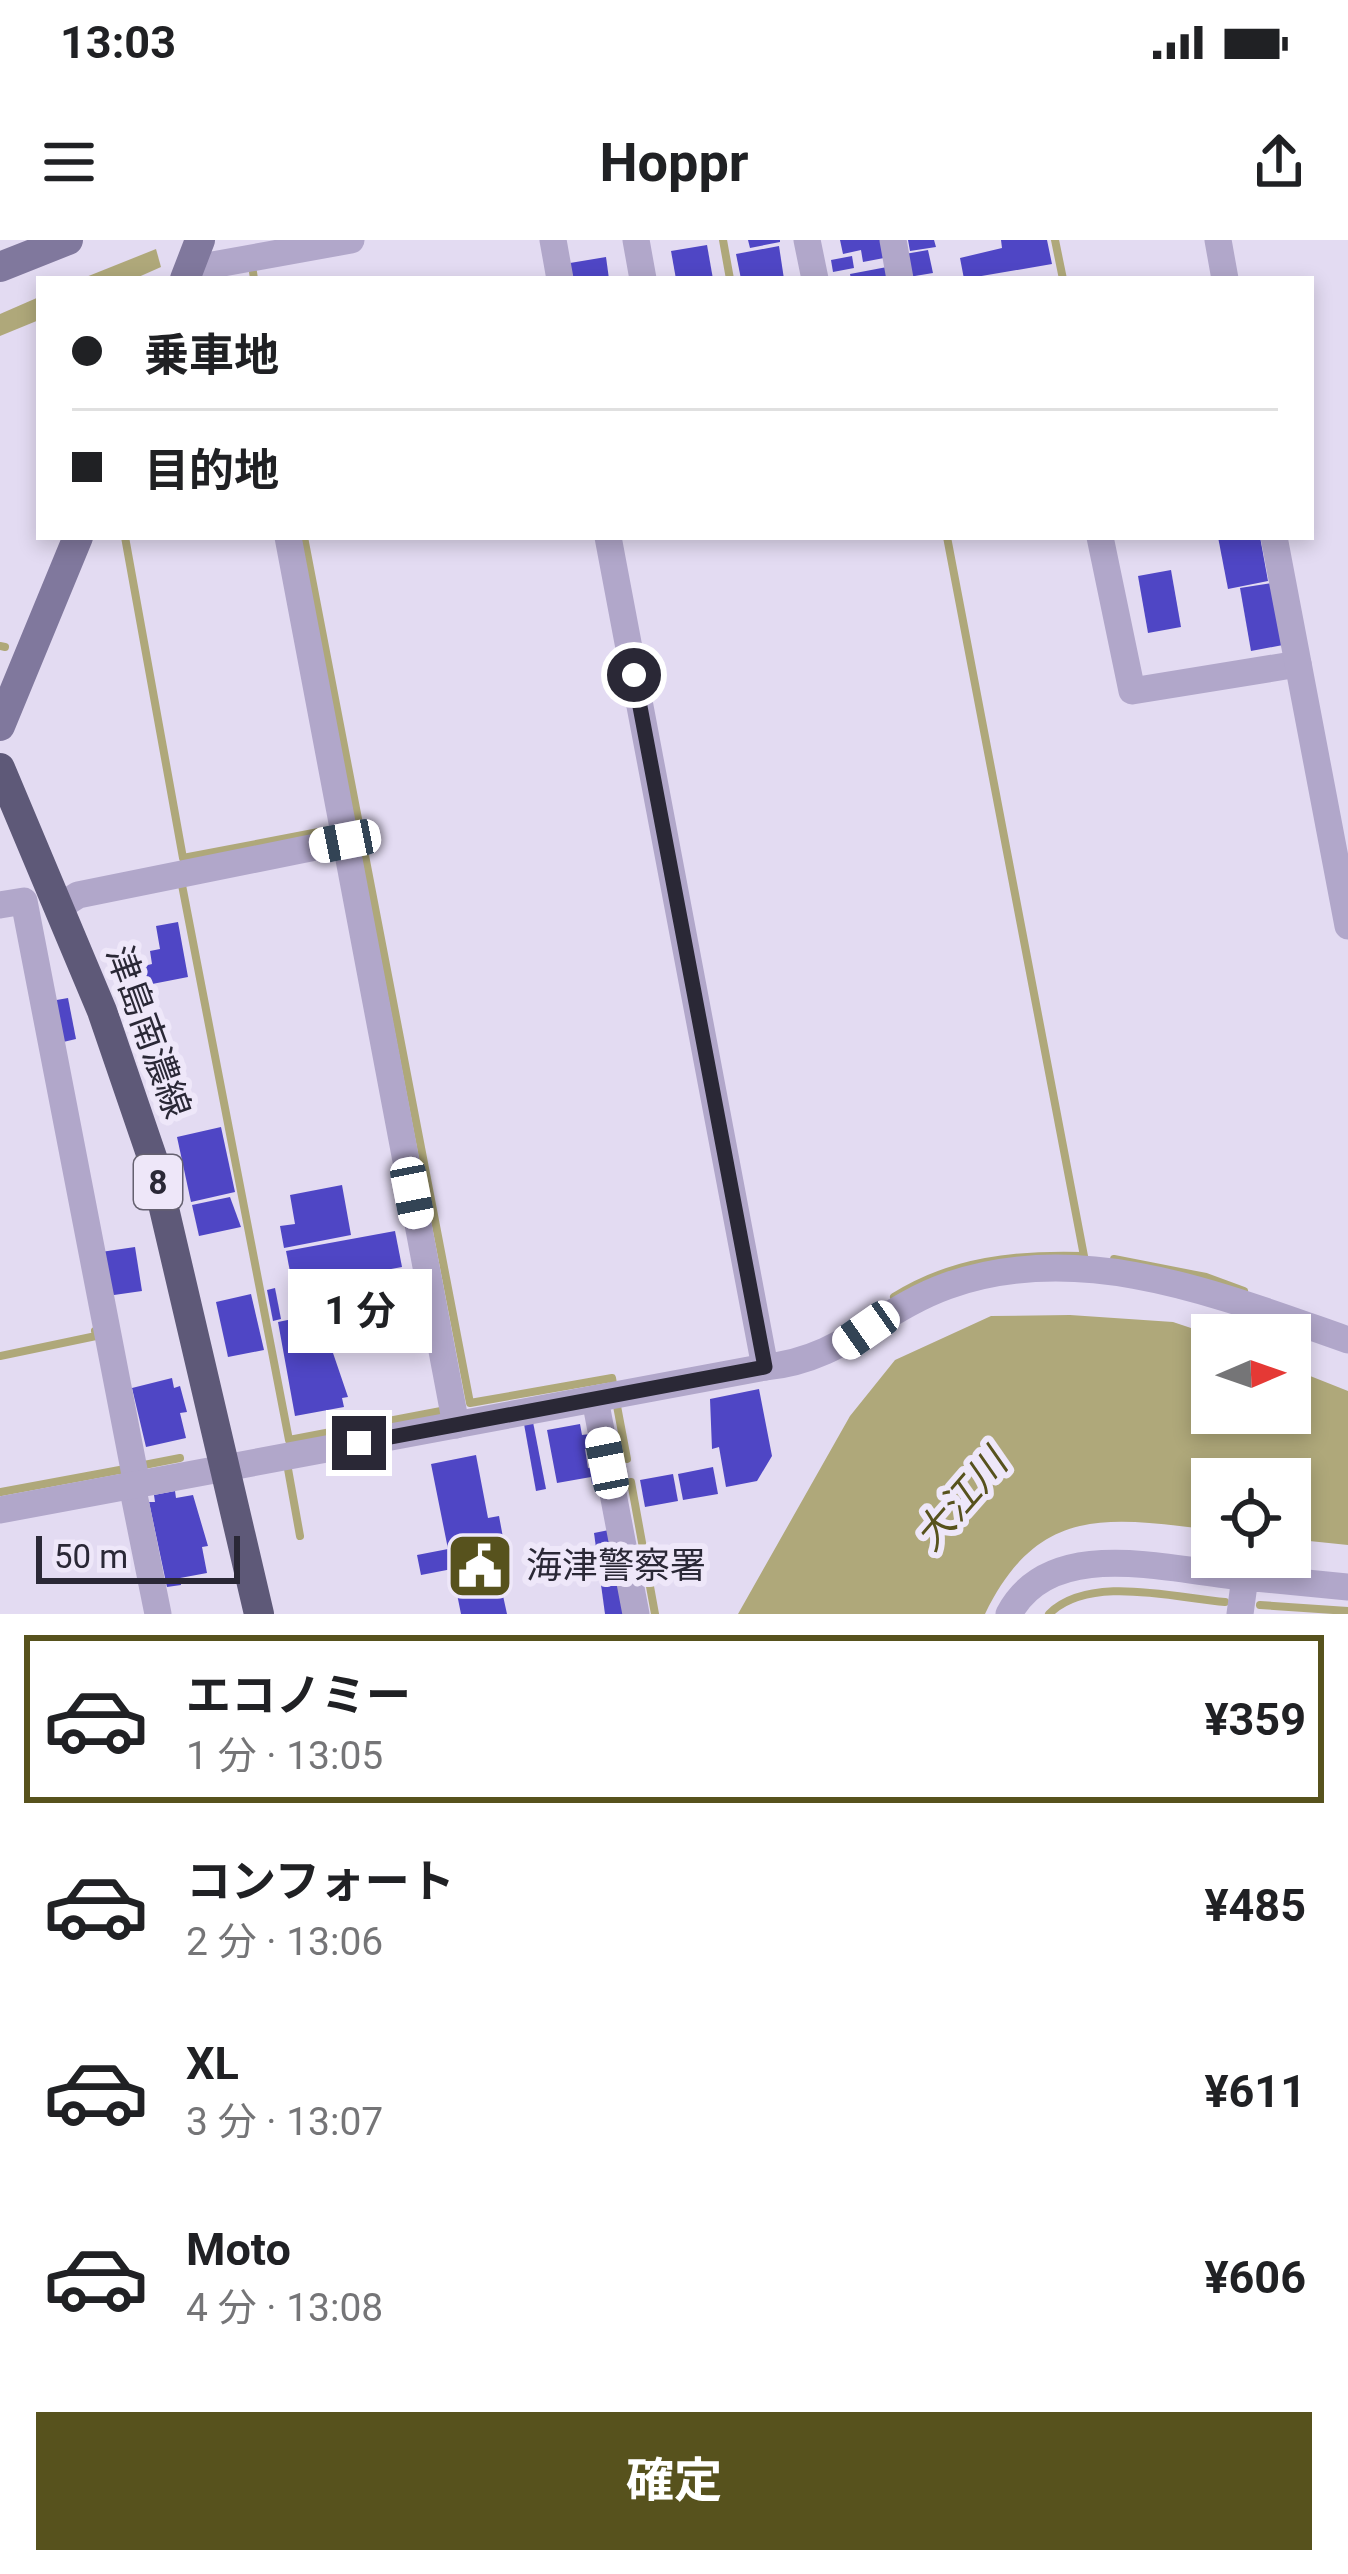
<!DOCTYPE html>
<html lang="ja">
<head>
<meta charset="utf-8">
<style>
	body { margin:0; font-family:Roboto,"Noto Sans JP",sans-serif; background:#f6f6f6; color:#202124; height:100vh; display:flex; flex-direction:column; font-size:45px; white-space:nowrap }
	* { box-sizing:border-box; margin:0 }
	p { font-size:39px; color:#757577 }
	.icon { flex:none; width:66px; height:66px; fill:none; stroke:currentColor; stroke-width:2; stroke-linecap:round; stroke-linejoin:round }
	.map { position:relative; height:1374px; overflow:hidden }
	.drawer { display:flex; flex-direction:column; background:#fff; flex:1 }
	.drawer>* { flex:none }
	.top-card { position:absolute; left:36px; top:36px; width:1278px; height:264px; border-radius:0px; box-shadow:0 6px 18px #0003; display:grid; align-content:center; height:264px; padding:0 36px; background:#fff }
	.needle { width:78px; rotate:88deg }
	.controls { position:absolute; left:1191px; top:1074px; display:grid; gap:24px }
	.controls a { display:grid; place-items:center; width:120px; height:120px; border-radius:0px; background:#fff; box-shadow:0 6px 18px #0003; font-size:60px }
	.scale { position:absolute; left:36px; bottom:30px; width:204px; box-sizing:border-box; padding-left:12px; border:6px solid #2a2836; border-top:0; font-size:33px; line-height:42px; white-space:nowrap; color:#2a2836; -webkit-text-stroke:9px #eee7f9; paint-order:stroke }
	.end { position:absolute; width:54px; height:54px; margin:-27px; border:15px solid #2a2836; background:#fff; box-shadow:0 0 0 6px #fff }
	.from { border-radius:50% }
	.bubble { position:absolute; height:84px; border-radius:0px; background:#fff; box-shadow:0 6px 18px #0003; font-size:39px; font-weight:700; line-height:84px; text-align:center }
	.car { position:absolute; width:36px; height:72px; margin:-36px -18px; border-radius:15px; box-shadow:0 0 9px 3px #0007; background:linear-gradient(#fff 24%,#345 0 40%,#fff 0 76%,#345 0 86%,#fff 0) }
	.top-card b { display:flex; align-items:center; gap:42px; height:114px; font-size:45px }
	.top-card b+b { border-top:3px solid #e0e0e0 }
	.top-card i { width:30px; height:30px; background:#202124 }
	ul { padding:21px 0 0; list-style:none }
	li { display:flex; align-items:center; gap:36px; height:168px; margin:0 24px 18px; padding:0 12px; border:6px solid transparent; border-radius:0px }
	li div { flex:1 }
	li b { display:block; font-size:45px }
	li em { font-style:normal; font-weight:700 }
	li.on { border-color:#57521d }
	li>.icon { width:108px; height:108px; stroke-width:1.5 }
	.action { display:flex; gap:24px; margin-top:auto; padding:24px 36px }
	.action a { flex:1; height:138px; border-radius:0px; background:#57521d; color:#fff; font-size:48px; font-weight:700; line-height:138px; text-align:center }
	.status { display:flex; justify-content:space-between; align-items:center; height:84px; padding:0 60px; background:#fff; direction:ltr }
	.status svg { height:33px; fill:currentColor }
	header { display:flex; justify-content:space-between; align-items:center; height:156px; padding:0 36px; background:#fff; font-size:54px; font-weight:700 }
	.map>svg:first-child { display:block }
	.water { fill:#afa87a }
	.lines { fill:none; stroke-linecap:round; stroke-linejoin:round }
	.stream { stroke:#afa87a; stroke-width:8 }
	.building { fill:#4f46c5 }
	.street { stroke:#b1a7ca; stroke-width:27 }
	.secondary { stroke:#80789d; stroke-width:30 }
	.primary { stroke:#5e5978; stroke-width:30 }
	.route { stroke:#2a2836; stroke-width:15 }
	.labels { text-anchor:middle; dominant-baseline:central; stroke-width:12; stroke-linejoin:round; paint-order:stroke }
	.shield { fill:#eee7f9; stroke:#656170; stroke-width:3 }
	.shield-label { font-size:33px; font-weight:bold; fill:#2a2836 }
	.street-label { font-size:36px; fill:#2a2836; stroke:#eee7f9 }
	.poi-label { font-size:36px; fill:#2a2836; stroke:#eee7f9; text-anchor:start }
	.water-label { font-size:39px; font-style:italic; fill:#57521d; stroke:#eee7f9 }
</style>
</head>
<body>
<div class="status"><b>13:03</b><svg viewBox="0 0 49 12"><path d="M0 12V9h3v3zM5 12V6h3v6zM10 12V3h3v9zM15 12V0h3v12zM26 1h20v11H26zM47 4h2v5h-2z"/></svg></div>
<header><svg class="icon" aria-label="menu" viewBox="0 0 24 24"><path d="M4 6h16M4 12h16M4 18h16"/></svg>Hoppr<svg class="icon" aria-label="share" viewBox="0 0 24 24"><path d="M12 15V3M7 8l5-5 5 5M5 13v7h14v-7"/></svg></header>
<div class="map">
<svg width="1348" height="1374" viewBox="0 0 1348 1374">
	<rect width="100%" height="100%" fill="#e3dbf2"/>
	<g class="water">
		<polygon points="156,9 161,27 134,39 81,39"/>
		<polygon points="39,57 39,80 0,96 0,74"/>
		<path d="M1070 1075 1173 1082 1212 1095V1173H1290V1128L1348 1151V1305L1290 1299V1239H1212V1290C1107 1277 1038 1265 985 1374H738L850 1176 895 1120 991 1076Z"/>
	</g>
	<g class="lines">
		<g class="stream">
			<polyline points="723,0 730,39"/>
			<polyline points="1055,0 1063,39"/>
			<polyline points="253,32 254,39"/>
			<polyline points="125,297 183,618 329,590"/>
			<polyline points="304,297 470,1163 612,1138 613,1144"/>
			<polyline points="0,406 5,407"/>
			<polyline points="182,645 289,1200 441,1171"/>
			<polyline points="1114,1019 1206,1037 1244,1051"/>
			<path d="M894 1057C953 1020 1016 1014 1084 1016L947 297"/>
			<polyline points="0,1116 96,1096 95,1091"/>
			<polyline points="617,1166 627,1219"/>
			<polyline points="144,1225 180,1218"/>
			<polyline points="288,1229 300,1296"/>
			<polyline points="631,1242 655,1374"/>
			<polyline points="1,1252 125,1229"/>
			<polyline points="1260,1365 1348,1371"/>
			<path d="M1049 1374C1089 1334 1175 1358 1225 1362"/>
		</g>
	</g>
	<g class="building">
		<polygon points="748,0 780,0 780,2 750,8"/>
		<polygon points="840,0 881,0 884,18 863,22 861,10 843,14"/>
		<polygon points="908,0 934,0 936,7 910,11"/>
		<polygon points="1001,0 1047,0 1052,24 964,39 960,18 1002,8"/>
		<polygon points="707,5 713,39 676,39 671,11"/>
		<polygon points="779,6 784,39 741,39 736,14"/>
		<polygon points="928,10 933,33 909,37 905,14"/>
		<polygon points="852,16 854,28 833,32 831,20"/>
		<polygon points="606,17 609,39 573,39 570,23"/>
		<polygon points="887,27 889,39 851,39 850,34"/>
		<polygon points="1218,297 1260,297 1268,341 1228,349"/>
		<polygon points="1171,330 1181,387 1148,393 1138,336"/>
		<polygon points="1272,343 1283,405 1251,411 1240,348"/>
		<polygon points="178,682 188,737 147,745 144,726 152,724 150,711 160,709 156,686"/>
		<polygon points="68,758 76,799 59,803 51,761"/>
		<polygon points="221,887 235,952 191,962 177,897"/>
		<polygon points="342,945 351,995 284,1008 280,986 295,984 290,955"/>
		<polygon points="230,957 241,987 199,996 192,965"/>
		<polygon points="395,991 402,1027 293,1047 286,1011"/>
		<polygon points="135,1007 142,1051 107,1056 101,1012"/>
		<polygon points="374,1044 378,1060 337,1068 334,1051"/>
		<polygon points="275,1048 281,1079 273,1081 267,1050"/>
		<polygon points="251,1054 264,1110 228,1117 216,1062"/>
		<polygon points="326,1072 327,1080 333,1079 339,1112 333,1113 348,1157 342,1158 344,1167 295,1176 278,1082"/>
		<polygon points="172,1138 174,1148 180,1146 187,1172 180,1173 186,1198 146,1207 132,1148"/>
		<polygon points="759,1149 772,1216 757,1241 726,1247 719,1207 712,1209 710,1159"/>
		<polygon points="533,1182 546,1249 536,1251 524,1184"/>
		<polygon points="580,1184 582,1195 590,1194 593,1207 585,1209 588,1228 599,1226 602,1242 592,1244 591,1237 557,1243 547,1190"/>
		<polygon points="476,1215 488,1278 499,1276 511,1340 500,1342 507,1374 461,1374 452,1329 421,1335 417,1315 448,1309 431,1224"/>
		<polygon points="713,1227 718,1254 683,1260 678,1234"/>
		<polygon points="673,1234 678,1261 645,1267 640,1240"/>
		<polygon points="175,1251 176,1258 193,1255 208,1306 202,1307 207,1333 180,1338 181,1345 167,1347 149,1262 155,1262 154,1255"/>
		<polygon points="609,1290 625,1374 605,1374 594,1293"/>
	</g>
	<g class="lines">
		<g class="street">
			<polyline points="553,0 560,39"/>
			<polyline points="636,0 643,39"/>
			<polyline points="807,0 815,39"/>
			<polyline points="893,0 900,39"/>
			<polyline points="1218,0 1225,39"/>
			<polyline points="190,29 351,0"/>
			<polyline points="288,297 456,1185"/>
			<polyline points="1100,297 1132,451 1298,424"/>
			<polyline points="1274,297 1348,686"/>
			<polyline points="0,665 24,661 137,1245"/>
			<polyline points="59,667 78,655 345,601"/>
			<path d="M765 1127C841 1120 878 1071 947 1046 1081 998 1222 1056 1348 1100"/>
			<polyline points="595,1159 636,1374"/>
			<polyline points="132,1245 158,1374"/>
			<polyline points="0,1270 765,1127 608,297"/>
			<path d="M1009 1374C1051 1294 1171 1331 1245 1337"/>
			<polyline points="1240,1374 1245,1337 1348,1347"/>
		</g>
		<g class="secondary">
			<polyline points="0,27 68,0"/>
			<polyline points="185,39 200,0"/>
			<polyline points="0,486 78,297"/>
		</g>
		<polyline class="primary" points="0,528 102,771 152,917 259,1374"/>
	</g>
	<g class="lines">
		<polyline class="route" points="359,1203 765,1127 634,435"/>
	</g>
	<defs>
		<symbol id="civic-square" viewBox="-11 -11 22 22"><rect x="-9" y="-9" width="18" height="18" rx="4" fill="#57521d" stroke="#eee7f9"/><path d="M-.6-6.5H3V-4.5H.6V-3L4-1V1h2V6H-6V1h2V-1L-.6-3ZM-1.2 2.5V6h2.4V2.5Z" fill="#fff"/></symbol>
	</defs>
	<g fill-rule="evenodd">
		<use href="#civic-square" x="442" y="1288" width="76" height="76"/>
	</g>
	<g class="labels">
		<rect class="shield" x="134" y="915" width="48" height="54" rx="9"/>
		<g class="shield-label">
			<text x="158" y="942">8</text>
		</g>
		<g class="street-label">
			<text transform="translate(148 792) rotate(70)">津島南濃線</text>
		</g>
		<g class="poi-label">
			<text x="526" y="1326">海津警察署</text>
		</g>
		<g class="water-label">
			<text transform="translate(961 1260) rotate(-49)">大江川</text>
		</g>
	</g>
</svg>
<div class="controls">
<a><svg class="needle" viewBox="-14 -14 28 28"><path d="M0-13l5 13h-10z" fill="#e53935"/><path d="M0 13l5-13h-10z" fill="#757577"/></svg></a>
<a><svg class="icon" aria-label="locate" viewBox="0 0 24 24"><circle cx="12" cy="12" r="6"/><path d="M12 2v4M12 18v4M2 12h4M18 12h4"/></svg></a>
</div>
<div class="scale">50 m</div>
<i class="end from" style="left:634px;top:435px"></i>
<i class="end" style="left:359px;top:1203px"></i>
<div class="bubble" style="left:288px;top:1029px;width:144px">1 分</div>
<i class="car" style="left:345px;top:601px;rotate:259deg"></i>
<i class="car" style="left:412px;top:953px;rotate:169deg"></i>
<i class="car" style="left:866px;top:1090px;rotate:235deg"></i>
<i class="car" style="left:607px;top:1223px;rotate:349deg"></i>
<div class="top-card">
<b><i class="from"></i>乗車地</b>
<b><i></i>目的地</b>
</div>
</div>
<section class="drawer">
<ul>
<li class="on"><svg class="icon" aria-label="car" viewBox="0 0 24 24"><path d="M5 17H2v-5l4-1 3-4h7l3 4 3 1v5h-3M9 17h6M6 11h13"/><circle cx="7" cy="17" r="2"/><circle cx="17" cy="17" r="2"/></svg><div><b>エコノミー</b><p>1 分 · 13:05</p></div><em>¥359</em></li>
<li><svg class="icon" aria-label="car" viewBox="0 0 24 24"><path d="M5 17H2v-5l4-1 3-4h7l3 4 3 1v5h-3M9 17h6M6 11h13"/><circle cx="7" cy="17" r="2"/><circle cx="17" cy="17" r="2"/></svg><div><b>コンフォート</b><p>2 分 · 13:06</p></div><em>¥485</em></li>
<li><svg class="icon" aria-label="car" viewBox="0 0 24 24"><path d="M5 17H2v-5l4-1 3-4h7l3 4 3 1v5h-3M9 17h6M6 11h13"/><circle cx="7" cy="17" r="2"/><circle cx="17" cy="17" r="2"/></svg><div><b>XL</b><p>3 分 · 13:07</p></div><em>¥611</em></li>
<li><svg class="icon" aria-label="car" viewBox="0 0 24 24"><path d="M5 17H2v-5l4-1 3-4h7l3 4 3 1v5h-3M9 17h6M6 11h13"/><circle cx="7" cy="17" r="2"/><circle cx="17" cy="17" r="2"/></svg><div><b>Moto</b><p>4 分 · 13:08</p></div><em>¥606</em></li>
</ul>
<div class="action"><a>確定</a></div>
</section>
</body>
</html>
